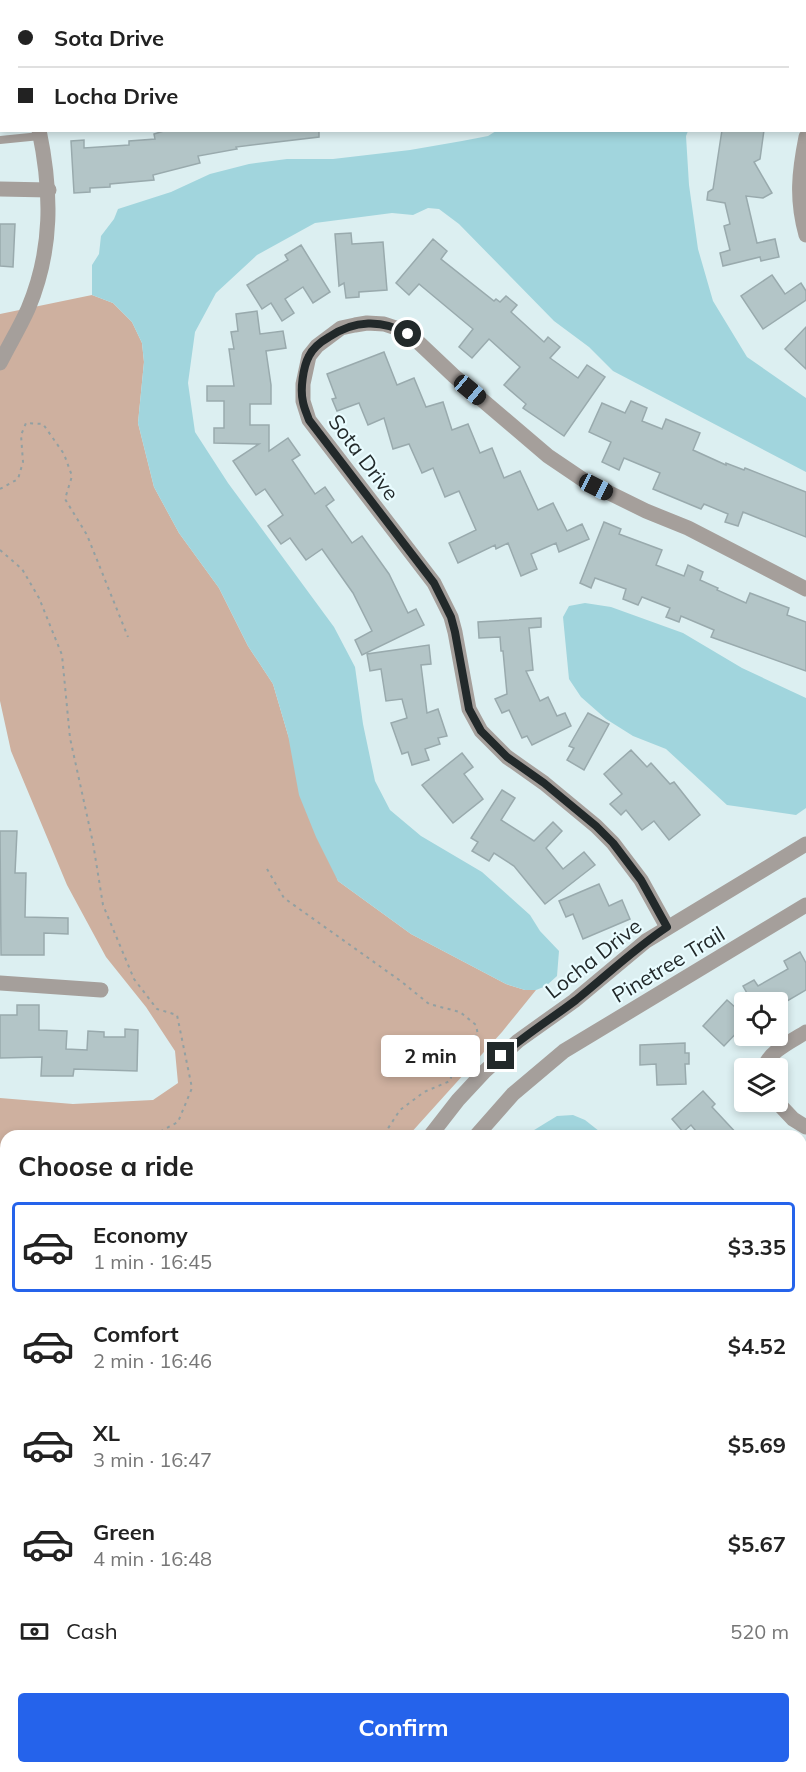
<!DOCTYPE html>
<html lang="en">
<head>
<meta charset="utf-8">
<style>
	body { margin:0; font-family:Mulish,sans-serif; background:#f6f6f6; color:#222; height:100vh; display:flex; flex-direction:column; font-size:22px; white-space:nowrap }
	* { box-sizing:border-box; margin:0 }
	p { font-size:20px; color:#767676 }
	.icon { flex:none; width:33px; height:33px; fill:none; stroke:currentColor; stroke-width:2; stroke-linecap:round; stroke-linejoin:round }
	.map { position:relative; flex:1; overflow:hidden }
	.details { position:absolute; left:0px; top:1130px; width:807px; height:644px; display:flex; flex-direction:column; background:#fff; border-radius:18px 18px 0 0; box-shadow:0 3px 9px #0003 }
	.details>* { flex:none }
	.hud { position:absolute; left:0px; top:0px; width:807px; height:132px; box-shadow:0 3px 9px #0003; display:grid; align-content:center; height:132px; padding:0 18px; background:#fff }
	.buttons { position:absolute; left:734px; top:992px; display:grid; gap:12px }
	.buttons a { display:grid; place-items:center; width:54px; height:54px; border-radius:6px; background:#fff; box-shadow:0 3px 9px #0003; font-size:30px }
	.end { position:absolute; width:27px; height:27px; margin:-14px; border:8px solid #22292a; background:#fff; box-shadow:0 0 0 3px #fff }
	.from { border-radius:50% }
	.bubble { position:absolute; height:42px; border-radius:6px; background:#fff; box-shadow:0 3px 9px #0003; font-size:20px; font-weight:700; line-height:42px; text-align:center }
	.car { position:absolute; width:18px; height:36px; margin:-18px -9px; border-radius:8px; box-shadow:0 0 4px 2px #0007; background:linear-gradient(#222 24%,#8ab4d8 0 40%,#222 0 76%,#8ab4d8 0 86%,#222 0) }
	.hud b { display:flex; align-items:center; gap:21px; height:57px; font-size:22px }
	.hud b+b { border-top:2px solid #e0e0e0 }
	.hud i { width:15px; height:15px; background:#222 }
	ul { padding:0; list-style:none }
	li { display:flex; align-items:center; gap:18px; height:90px; margin:0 12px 9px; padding:0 6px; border:3px solid transparent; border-radius:6px }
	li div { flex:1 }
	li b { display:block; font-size:22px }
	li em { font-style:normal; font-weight:700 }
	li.selected { border-color:#2563eb }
	li>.icon { width:54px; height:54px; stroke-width:1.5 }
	h2 { padding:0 18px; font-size:27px; line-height:72px }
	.pay { display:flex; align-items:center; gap:15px; height:66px; padding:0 18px; font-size:22px }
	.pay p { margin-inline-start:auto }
	.primary-button { display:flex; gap:12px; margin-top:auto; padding:12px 18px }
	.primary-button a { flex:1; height:69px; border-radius:6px; background:#2563eb; color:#fff; font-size:24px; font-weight:700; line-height:69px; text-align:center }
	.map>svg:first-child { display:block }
	.green { fill:#ceb09f }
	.water { fill:#a1d5dd }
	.building { fill:#b3c5c7; stroke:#99aaad; stroke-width:1.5 }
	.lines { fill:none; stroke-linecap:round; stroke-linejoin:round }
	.path { stroke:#92a0a2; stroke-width:2; stroke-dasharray:3 4.5; stroke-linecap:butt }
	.service { stroke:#a59f9b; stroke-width:8 }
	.minor { stroke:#a59f9b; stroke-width:15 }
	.route { stroke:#22292a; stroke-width:8 }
	.labels { text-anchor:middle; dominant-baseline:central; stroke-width:4.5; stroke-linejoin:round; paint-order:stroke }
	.street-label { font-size:21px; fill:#22292a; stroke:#e9fcff }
</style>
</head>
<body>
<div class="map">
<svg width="806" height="1772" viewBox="0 0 806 1772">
	<rect width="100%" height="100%" fill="#dceff1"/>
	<polygon class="green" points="92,295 113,303 132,322 142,343 144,362 138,423 154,487 179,533 219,588 248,646 273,684 288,735 338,881 411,934 506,984 525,990 536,990 502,1032 409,1135 6,1136 6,1396 0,1397 0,1098 73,1104 153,1100 178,1083 175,1051 146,1007 106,957 67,885 11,751 0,701 0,314"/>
	<g class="water">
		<polygon points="496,131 688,131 686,136 689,185 698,249 713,301 747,357 806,398 806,472 613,371 589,347 554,321 459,224 439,209 428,208 413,215 392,213 315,223 257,255 216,293 195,332 188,383 195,432 228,483 334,627 355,667 363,724 375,781 390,810 421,836 482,872 530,915 540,931 559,951 557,976 546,986 536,990 525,990 506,984 411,934 338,881 316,837 299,795 288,735 273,684 248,646 219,588 179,533 154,487 138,423 144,362 142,343 132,322 113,303 92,295 92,265 99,254 101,236 114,219 118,209 171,192 210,174 249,164 287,159 333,159 410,150 462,141 488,136"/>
		<polygon points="585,603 611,607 683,633 742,668 806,698 806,808 796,815 727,805 666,749 633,736 606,719 581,697 569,679 563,617 569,606"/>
		<polygon points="573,1115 585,1120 604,1135 526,1135 557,1116"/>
		<polygon points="801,1652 806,1652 806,1750 801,1746"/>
		<polygon points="561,1767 607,1767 609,1772 561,1772"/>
	</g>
	<g class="building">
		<polygon points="167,130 319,130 319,137 236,147 237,149 198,156 200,163 153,175 154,180 110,184 110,187 90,188 90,192 74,193 71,141 84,140 84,148 129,145 129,141 155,139 154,134"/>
		<polygon points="722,130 764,130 760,159 754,162 772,193 763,198 746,196 757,243 775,239 779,257 761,261 760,257 723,266 720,253 730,250 724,226 730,224 725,203 707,200 708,192 713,189"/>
		<polygon points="0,224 15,224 13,267 0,266"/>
		<polygon points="351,233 352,244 383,242 387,290 359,292 359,297 346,298 344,283 339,286 335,234"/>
		<polygon points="433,239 447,251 441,259 494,301 496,299 500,302 506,296 517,305 511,312 544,342 548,337 560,347 550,358 578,378 587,365 605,377 564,436 523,408 526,404 504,385 520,367 489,339 472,358 459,347 473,329 419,284 409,295 396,283"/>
		<polygon points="301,245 330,292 313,303 303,287 285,299 294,313 282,321 271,303 262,309 247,285 288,260 285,255"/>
		<polygon points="772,275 785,294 801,283 806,291 806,300 763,329 741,296"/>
		<polygon points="257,311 260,334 283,331 286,348 266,351 271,385 271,404 250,404 250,425 269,425 269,451 288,438 300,455 292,460 315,494 325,487 334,500 326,506 352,543 362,536 389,574 408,613 416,609 424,625 362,655 355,640 372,631 353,593 322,549 306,560 290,538 281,544 268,526 283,515 265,489 256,495 233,461 259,444 214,443 214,428 224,428 224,401 207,401 207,386 234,386 229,349 234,349 231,332 238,331 236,314"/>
		<polygon points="806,327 806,369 785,349"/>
		<polygon points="384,352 397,385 414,378 426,407 443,402 452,430 468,424 480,453 492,448 504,478 520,471 538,510 553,503 567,531 582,524 589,539 559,552 556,543 531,554 537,569 521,576 508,543 496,549 495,545 458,563 449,543 476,530 459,491 445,497 433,468 422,473 409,444 393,449 384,418 368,425 359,403 337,411 332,399 336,398 327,374"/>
		<polygon points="631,401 647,408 642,421 662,429 666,419 700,433 693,450 726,465 726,463 744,470 745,468 806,492 806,537 743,512 738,526 725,522 728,514 704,504 701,509 653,489 660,473 624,458 619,470 602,462 611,442 589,432 602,403 625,413"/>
		<polygon points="604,522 621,529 619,534 662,550 656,565 684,576 688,565 703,572 700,580 718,588 717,590 746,603 750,593 789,608 787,615 806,622 806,671 711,637 714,630 681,616 679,622 666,617 670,608 642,597 638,605 623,599 626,589 595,578 591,588 580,583"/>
		<polygon points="541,618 541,627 529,628 533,670 526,671 540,701 548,697 557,716 565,713 571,726 532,745 527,736 522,738 509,710 502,713 495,699 507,694 503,651 501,651 500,637 479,638 478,622"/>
		<polygon points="429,645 431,664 421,665 427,713 438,709 447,736 438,738 440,744 425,749 429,760 412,765 408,752 402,754 391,723 407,718 402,699 386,701 381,669 370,671 367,654"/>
		<polygon points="588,713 609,724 584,770 567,760 574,748 569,746"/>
		<polygon points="631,750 647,767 651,763 670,784 674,782 700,815 669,840 654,821 642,830 626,810 621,815 610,804 622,794 604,774"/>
		<polygon points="462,753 473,767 464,774 483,799 453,823 422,785"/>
		<polygon points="502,790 515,798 501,820 534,841 553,822 562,831 546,848 563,869 584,852 595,865 545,904 514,866 494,853 489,861 472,851 478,842 471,838"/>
		<polygon points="0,831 17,831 15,873 26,873 25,917 68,918 68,934 44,933 44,955 1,955"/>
		<polygon points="599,884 609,906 622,900 630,919 583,939 573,914 566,917 559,901"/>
		<polygon points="800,952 806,963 806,990 777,1007 777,1002 752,1002 743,986 754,980 758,986 788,969 784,961"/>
		<polygon points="727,1000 744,1015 744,1025 724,1046 703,1026"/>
		<polygon points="17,1005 39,1005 39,1030 67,1031 66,1049 87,1050 88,1031 104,1032 104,1037 125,1037 125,1029 138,1030 137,1071 74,1069 73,1076 41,1076 42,1057 0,1058 0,1015 17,1015"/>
		<polygon points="685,1043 685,1053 689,1053 689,1064 685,1064 686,1084 657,1085 656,1064 640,1065 640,1045"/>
		<polygon points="703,1091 715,1104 712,1107 739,1136 700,1136 691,1125 683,1132 672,1119"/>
	</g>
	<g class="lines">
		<g class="path">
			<polyline points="0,489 18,479 23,462 21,435 26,423 43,424 64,454 72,476 65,499 87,535 128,637"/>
			<polyline points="0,550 22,569 39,598 62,655 70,738 93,843 103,905 134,979 157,1009 177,1015 192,1088 178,1122 152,1136"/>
			<polyline points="267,869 284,898 402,982 429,1004 460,1012 476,1025 478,1035 461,1041 450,1081 424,1092 400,1110 383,1136"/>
			<polyline points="0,1193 6,1191"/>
			<polyline points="0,1380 6,1378"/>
		</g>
		<polyline class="service" points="0,140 40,136"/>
		<g class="minor">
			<polyline points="11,0 11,2"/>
			<polyline points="335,0 335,2"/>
			<polyline points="529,0 530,2"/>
			<polyline points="99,2 106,0"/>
			<polyline points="186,2 194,0"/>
			<polyline points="558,2 559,0"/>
			<polyline points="0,22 2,22"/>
			<polyline points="0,39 2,39"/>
			<path d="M806 137C799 172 796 199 806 235"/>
			<polyline points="0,189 49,190"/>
			<path d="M0 363C9 345 20 327 28 309 53 250 52 192 39 130"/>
			<polyline points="667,927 641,880 613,843 596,826 544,783 507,757 481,731 469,709 455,632 451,617 434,583 309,420 303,401 303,384 309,356 317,346 341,328 355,325 367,323 384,324 396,328 417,341 454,376 548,456 585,481 646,511 688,528 806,589"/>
			<polyline points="0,983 101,990"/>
			<path d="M764 1068C769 1051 792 1041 806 1032"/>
			<polyline points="776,1101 793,1119 806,1127"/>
			<polyline points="430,1136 458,1100 485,1071 518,1041 574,1001 646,941 806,844"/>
			<polyline points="476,1136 513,1094 564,1051 806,905"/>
			<polyline points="801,1389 806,1389"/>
			<polyline points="0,1441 6,1438"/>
			<polyline points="0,1585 6,1580"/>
			<polyline points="801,1617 806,1618"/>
			<polyline points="708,1767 709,1772"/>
			<polyline points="244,1772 245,1767"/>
			<polyline points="444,1772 445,1767"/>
		</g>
	</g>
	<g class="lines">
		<path class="route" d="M408 334C382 319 354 320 329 337 322 341 313 348 309 356 303 367 300 390 303 402 304 408 307 414 309 420L434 583 451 617 455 632 469 709 481 731 507 757 544 783 596 826 613 843 641 880 667 927C634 949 606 976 576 1000 551 1019 525 1035 501 1056"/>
	</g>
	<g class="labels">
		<g class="street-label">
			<text transform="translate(364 457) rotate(53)">Sota Drive</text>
			<text transform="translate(593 958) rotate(-38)">Locha Drive</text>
			<text transform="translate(668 964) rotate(-31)">Pinetree Trail</text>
		</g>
	</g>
</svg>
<div class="buttons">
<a><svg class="icon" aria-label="locate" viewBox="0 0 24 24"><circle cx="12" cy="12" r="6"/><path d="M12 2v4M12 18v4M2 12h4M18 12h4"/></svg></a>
<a><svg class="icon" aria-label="layers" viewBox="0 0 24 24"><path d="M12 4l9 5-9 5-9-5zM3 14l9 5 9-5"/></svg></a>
</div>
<i class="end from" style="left:408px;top:334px"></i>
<i class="end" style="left:501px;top:1056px"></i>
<div class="bubble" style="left:381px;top:1035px;width:99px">2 min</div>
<i class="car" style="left:470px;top:390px;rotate:130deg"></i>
<i class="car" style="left:596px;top:487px;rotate:117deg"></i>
<div class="hud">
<b><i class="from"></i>Sota Drive</b>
<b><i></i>Locha Drive</b>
</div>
<section class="details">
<h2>Choose a ride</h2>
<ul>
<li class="selected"><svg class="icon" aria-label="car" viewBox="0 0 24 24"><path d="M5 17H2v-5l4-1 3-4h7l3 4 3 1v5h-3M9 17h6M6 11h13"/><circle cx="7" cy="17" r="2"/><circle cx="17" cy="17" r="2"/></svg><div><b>Economy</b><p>1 min · 16:45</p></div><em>$3.35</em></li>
<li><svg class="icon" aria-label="car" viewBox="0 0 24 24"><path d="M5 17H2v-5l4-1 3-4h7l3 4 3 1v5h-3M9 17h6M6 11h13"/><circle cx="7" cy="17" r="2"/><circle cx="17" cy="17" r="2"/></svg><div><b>Comfort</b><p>2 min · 16:46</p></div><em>$4.52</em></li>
<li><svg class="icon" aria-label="car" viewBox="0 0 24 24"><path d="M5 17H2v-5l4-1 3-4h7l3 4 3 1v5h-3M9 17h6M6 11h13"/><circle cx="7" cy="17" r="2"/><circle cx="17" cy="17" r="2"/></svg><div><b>XL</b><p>3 min · 16:47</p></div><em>$5.69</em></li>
<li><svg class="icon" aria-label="car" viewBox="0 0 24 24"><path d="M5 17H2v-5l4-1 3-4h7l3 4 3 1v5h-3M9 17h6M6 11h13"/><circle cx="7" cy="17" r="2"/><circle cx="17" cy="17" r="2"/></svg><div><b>Green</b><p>4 min · 16:48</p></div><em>$5.67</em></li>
</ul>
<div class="pay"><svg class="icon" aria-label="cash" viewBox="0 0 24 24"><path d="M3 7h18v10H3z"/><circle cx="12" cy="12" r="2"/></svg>Cash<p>520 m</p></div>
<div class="primary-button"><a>Confirm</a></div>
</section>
</div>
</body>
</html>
